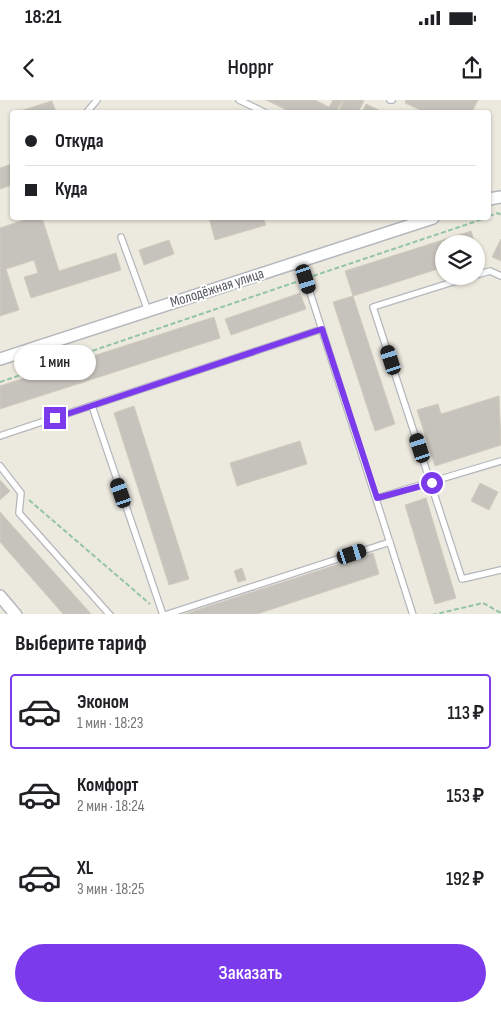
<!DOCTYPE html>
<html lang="ru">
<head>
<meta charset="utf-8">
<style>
	body { margin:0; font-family:"Sofia Sans Condensed",sans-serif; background:#f6f6f6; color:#202124; height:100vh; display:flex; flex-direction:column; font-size:19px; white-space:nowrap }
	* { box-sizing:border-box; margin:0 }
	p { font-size:16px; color:#757577 }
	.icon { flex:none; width:28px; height:28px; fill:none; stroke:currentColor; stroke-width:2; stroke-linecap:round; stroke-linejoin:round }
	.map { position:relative; height:514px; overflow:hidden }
	.panel { display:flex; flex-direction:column; background:#fff; flex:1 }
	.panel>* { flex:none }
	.banner { position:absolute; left:10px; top:10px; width:481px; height:110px; border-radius:5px; box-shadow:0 1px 4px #0004; display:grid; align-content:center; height:110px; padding:0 15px; background:#fff }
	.fabs { position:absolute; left:435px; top:135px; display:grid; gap:10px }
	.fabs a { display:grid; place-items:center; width:50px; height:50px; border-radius:50%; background:#fff; box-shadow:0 1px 4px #0004; font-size:25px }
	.end { position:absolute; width:22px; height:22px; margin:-11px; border:6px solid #7c3aed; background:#fff; box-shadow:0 0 0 2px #fff }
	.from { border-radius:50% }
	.bubble { position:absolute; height:35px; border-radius:18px; background:#fff; box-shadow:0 1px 4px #0004; font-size:16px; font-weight:600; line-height:35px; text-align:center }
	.car { position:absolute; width:15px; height:30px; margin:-15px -8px; border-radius:6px; box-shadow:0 0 4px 1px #0007; background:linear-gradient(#222 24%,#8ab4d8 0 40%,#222 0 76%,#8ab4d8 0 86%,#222 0) }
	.banner b { display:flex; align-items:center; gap:18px; height:48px; font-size:19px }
	.banner b+b { border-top:1px solid #e0e0e0 }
	.banner i { width:12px; height:12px; background:#202124 }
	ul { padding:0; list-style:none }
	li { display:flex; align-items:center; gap:15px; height:75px; margin:0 10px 8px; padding:0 5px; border:2px solid transparent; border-radius:5px }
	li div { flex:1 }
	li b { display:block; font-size:19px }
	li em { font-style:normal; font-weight:600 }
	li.current { border-color:#7c3aed }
	li>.icon { width:45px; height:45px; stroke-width:1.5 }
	h2 { padding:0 15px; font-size:22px; line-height:60px }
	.cta { display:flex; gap:10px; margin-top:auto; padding:10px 15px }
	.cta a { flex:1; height:58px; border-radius:30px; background:#7c3aed; color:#fff; font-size:20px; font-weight:600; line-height:58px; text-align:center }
	.status { display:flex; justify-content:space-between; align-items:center; height:35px; padding:0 25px; background:#fff; direction:ltr }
	.status svg { height:14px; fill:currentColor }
	header { display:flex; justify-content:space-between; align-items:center; height:65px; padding:0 15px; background:#fff; font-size:22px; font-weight:600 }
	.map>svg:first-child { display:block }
	.building { fill:#c6c3bc; stroke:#d0cbbd }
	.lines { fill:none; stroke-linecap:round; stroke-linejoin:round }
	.lane-casing { stroke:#b5b7bc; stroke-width:8 }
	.street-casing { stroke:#b5b7bc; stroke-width:14 }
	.path { stroke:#93c5a3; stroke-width:2; stroke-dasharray:5 2.5; stroke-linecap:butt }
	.lane { stroke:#fff; stroke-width:5.5 }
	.street { stroke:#fff; stroke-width:11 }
	.route { stroke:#7c3aed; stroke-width:6 }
	.labels { text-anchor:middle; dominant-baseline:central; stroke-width:4; stroke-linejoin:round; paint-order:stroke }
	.street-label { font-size:15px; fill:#585b60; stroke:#fff }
</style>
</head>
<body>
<div class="status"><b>18:21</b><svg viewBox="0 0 49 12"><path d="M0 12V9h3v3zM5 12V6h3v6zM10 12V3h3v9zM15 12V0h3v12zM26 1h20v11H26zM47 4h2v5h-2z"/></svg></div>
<header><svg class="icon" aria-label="back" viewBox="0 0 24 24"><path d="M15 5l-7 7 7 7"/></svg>Hoppr<svg class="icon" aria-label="share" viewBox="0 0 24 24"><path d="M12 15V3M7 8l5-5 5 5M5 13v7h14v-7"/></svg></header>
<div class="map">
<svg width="501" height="515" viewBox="0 0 501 515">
	<rect width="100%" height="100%" fill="#ece9df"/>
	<g class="building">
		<polygon points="266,0 315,0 329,7 333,0 343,0 336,12 291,12"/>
		<polygon points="344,0 362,0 364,1 358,12 338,12"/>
		<polygon points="406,0 478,0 472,12 425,12 405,3"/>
		<polygon points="52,1 56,12 17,12"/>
		<polygon points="366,4 379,10 378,12 362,12"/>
		<polygon points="12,64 12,85 0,89 0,68"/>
		<polygon points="23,118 42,118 59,171 116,153 121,170 31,198 24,177 38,173 34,160 6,169 19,210 0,216 0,128 24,120"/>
		<polygon points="209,118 263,118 266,125 215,140"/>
		<polygon points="471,131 475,144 444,144 444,167 353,196 345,171"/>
		<polygon points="501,139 501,161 492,157"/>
		<polygon points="169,140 174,154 144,165 139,150"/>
		<polygon points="300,193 306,209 231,235 225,219"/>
		<polygon points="353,196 395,324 375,331 333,202"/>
		<polygon points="214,217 220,238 0,309 0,286"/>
		<polygon points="499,296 501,345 435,366 417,310 438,304 441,314"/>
		<polygon points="134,306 189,479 169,485 114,313"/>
		<polygon points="300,341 307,364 237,386 230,363"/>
		<polygon points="0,380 10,391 0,400"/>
		<polygon points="480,383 498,392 489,410 471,401"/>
		<polygon points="426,398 456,498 435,504 405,405"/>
		<polygon points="0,412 92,515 64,515 0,442"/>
		<polygon points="373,453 379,474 254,515 181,515"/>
		<polygon points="242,468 246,480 238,482 234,471"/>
	</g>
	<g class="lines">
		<defs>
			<g id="lane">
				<polyline points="239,0 264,12"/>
				<polyline points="390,0 392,0"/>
				<polyline points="87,12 97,0"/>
				<polyline points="121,137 148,211"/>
				<polyline points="300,161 413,515"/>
				<polyline points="476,175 490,171 501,176"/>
				<polyline points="472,176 373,207 462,479 501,470"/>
				<polyline points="92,306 163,515"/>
				<polyline points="0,336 322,229"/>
				<polyline points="0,366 21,393 19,413 110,515"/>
				<polyline points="377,398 501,361"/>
				<polyline points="165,515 390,442"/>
			</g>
			<g id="street">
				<polyline points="489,99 501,97"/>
				<polyline points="0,259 433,118"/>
				<polyline points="0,496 16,515"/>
			</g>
		</defs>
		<use href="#lane" class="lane-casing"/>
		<use href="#street" class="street-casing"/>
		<g class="path">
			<polyline points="489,116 498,113 501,115"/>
			<polyline points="313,176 486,118"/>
			<polyline points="0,282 299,181"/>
			<polyline points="29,400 150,504"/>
			<polyline points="432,515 483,503 501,513"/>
		</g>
		<use href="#lane" class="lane"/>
		<use href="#street" class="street"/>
	</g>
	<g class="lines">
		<polyline class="route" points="55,318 322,229 377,398 432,383"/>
	</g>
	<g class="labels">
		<g class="street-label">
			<text transform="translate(217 188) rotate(-18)">Молодёжная улица</text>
		</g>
	</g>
</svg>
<div class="fabs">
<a><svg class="icon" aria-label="layers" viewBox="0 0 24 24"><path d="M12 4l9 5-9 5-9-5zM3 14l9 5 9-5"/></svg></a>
</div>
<i class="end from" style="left:432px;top:383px"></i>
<i class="end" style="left:55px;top:318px"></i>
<div class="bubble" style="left:14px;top:245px;width:82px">1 мин</div>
<i class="car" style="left:306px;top:179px;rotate:162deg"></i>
<i class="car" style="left:391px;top:260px;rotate:342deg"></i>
<i class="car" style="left:420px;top:348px;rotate:342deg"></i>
<i class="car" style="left:121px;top:393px;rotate:341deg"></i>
<i class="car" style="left:352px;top:454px;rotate:72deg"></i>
<div class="banner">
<b><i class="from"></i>Откуда</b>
<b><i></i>Куда</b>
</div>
</div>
<section class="panel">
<h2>Выберите тариф</h2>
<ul>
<li class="current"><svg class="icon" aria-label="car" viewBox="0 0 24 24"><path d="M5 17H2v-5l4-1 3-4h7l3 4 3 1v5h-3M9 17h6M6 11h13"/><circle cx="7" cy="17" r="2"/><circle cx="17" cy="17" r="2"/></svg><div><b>Эконом</b><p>1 мин · 18:23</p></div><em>113 ₽</em></li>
<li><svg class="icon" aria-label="car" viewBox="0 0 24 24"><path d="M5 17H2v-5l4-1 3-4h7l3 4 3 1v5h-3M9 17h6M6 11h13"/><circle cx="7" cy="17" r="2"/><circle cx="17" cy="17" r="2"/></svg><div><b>Комфорт</b><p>2 мин · 18:24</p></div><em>153 ₽</em></li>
<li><svg class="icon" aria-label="car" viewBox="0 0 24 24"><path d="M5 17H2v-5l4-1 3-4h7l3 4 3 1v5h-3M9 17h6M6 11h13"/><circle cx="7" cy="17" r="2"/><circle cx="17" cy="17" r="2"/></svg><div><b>XL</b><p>3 мин · 18:25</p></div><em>192 ₽</em></li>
</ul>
<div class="cta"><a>Заказать</a></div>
</section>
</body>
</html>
